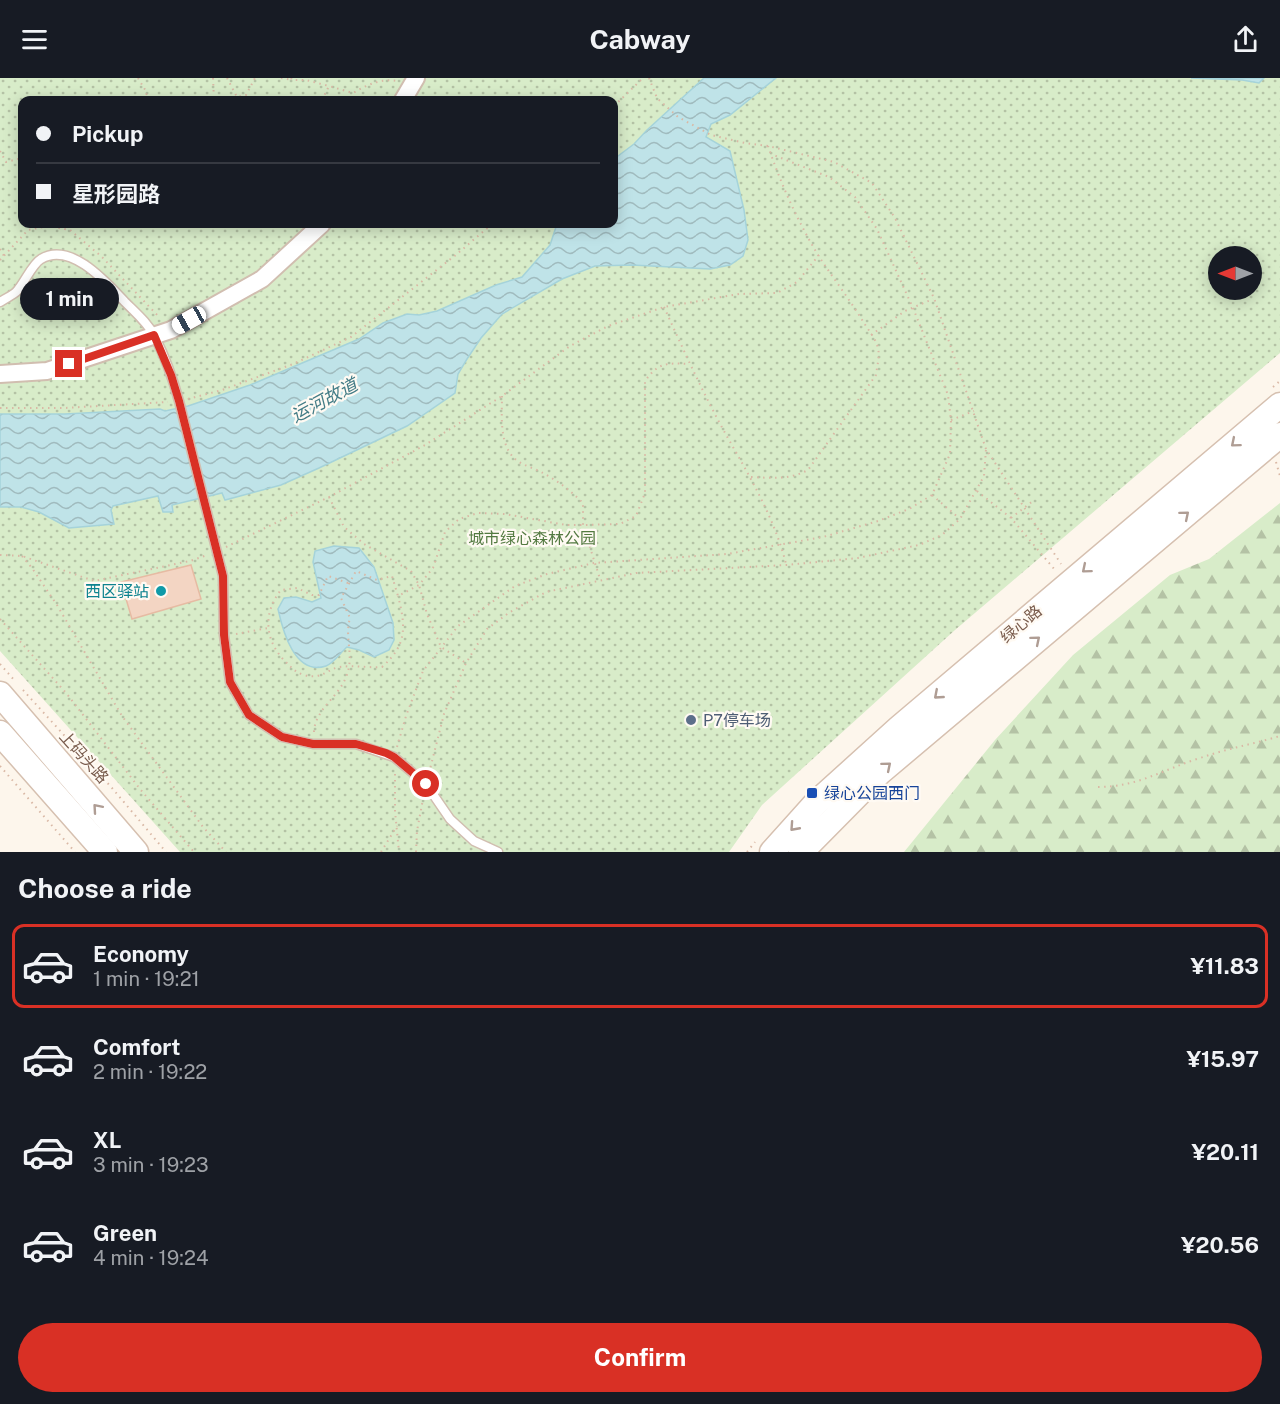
<!DOCTYPE html>
<html lang="en">
<head>
<meta charset="utf-8">
<style>
	body { margin:0; font-family:"Public Sans","Noto Sans SC",sans-serif; background:#242831; color:#f1f3f6; height:100vh; display:flex; flex-direction:column; font-size:22px; white-space:nowrap }
	* { box-sizing:border-box; margin:0 }
	p { font-size:20px; color:#9ea1a6 }
	.icon { flex:none; width:33px; height:33px; fill:none; stroke:currentColor; stroke-width:2; stroke-linecap:round; stroke-linejoin:round }
	.map { position:relative; height:774px; overflow:hidden }
	.drawer { display:flex; flex-direction:column; background:#171b24; flex:1 }
	.drawer>* { flex:none }
	.guide { position:absolute; left:18px; top:18px; width:600px; height:132px; border-radius:12px; box-shadow:0 3px 15px #0003; display:grid; align-content:center; height:132px; padding:0 18px; background:#171b24 }
	.needle { width:39px; rotate:270deg }
	.tools { position:absolute; left:1208px; top:168px; display:grid; gap:12px }
	.tools a { display:grid; place-items:center; width:54px; height:54px; border-radius:50%; background:#171b24; box-shadow:0 3px 15px #0003; font-size:30px }
	.end { position:absolute; width:27px; height:27px; margin:-14px; border:8px solid #d93025; background:#fff; box-shadow:0 0 0 3px #fff }
	.from { border-radius:50% }
	.bubble { position:absolute; height:42px; border-radius:21px; background:#171b24; box-shadow:0 3px 15px #0003; font-size:20px; font-weight:700; line-height:42px; text-align:center }
	.car { position:absolute; width:18px; height:36px; margin:-18px -9px; border-radius:8px; box-shadow:0 0 4px 2px #0007; background:linear-gradient(#fff 24%,#345 0 40%,#fff 0 76%,#345 0 86%,#fff 0) }
	.guide b { display:flex; align-items:center; gap:21px; height:57px; font-size:22px }
	.guide b+b { border-top:2px solid #363941 }
	.guide i { width:15px; height:15px; background:#f1f3f6 }
	ul { padding:0; list-style:none }
	li { display:flex; align-items:center; gap:18px; height:84px; margin:0 12px 9px; padding:0 6px; border:3px solid transparent; border-radius:12px }
	li div { flex:1 }
	li b { display:block; font-size:22px }
	li em { font-style:normal; font-weight:700 }
	li.active { border-color:#d93025 }
	li>.icon { width:54px; height:54px; stroke-width:1.5 }
	h2 { padding:0 18px; font-size:27px; line-height:72px }
	.action { display:flex; gap:12px; margin-top:auto; padding:12px 18px }
	.action a { flex:1; height:69px; border-radius:36px; background:#d93025; color:#fff; font-size:24px; font-weight:700; line-height:69px; text-align:center }
	header { display:flex; justify-content:space-between; align-items:center; height:78px; padding:0 18px; background:#171b24; font-size:27px; font-weight:700 }
	.map>svg:first-child { display:block }
	.grass { fill:url(#grass-dots); fill-rule:evenodd }
	.forest { fill:url(#forest-firs) }
	.water { fill:url(#water-waves); stroke:#a5d3da; stroke-width:1.5 }
	.building { fill:#f3d5c3; stroke:#e6bba3; stroke-width:1.5 }
	.lines { fill:none; stroke-linecap:round; stroke-linejoin:round }
	.lane-casing { stroke:#d1beb0; stroke-width:11 }
	.street-casing { stroke:#d1beb0; stroke-width:20 }
	.secondary-casing { stroke:#d6c0b0; stroke-width:27 }
	.path { stroke:#d9b8a5; stroke-width:2; stroke-dasharray:1.5 4.5; stroke-linecap:butt }
	.lane { stroke:#fff; stroke-width:8 }
	.street { stroke:#fff; stroke-width:16 }
	.secondary { stroke:#fff; stroke-width:24 }
	.oneway { stroke:#af9d94 }
	.route { stroke:#d93025; stroke-width:8 }
	.culture-dot { fill:#0f9aa8; stroke:#fffaf3; stroke-width:2 }
	.service-dot { fill:#5c6f8a; stroke:#fffaf3; stroke-width:2 }
	.transit-dot { fill:#1a4fb4; stroke:#fffaf3; stroke-width:2 }
	.labels { text-anchor:middle; dominant-baseline:central; stroke-width:4.5; stroke-linejoin:round; paint-order:stroke }
	.park-label { font-size:16px; fill:#537a41; stroke:#fffaf3 }
	.culture-label { font-size:16px; fill:#0d838f; stroke:#fffaf3; text-anchor:end }
	.street-label { font-size:16px; fill:#7a5c4d; stroke:#fffaf3 }
	.service-label { font-size:16px; fill:#4e5e75; stroke:#fffaf3; text-anchor:start }
	.transit-label { font-size:16px; fill:#164399; stroke:#fffaf3; text-anchor:start }
	.water-label { font-size:18px; font-style:italic; fill:#437c86; stroke:#fffaf3 }
</style>
</head>
<body>
<header><svg class="icon" aria-label="menu" viewBox="0 0 24 24"><path d="M4 6h16M4 12h16M4 18h16"/></svg>Cabway<svg class="icon" aria-label="share" viewBox="0 0 24 24"><path d="M12 15V3M7 8l5-5 5 5M5 13v7h14v-7"/></svg></header>
<div class="map">
<svg width="1280" height="774" viewBox="0 0 1280 774">
	<defs>
		<pattern id="grass-dots" width="8" height="8" patternUnits="userSpaceOnUse" patternTransform="scale(1.5)"><rect width="8" height="8" fill="#d8ecc9"/><path d="M2 2h.1M6 6h.1" fill="none" stroke="#b4c2a5" stroke-width="1.8" stroke-linecap="round"/></pattern>
		<pattern id="forest-firs" width="22" height="20" patternUnits="userSpaceOnUse" patternTransform="scale(1.5)"><rect width="22" height="20" fill="#d8ecc9"/><path d="M5 1l3.5 6h-7zM16 11l3.5 6h-7z" fill="#b4c2a5"/></pattern>
		<pattern id="water-waves" width="16" height="10" patternUnits="userSpaceOnUse" patternTransform="scale(1.5)"><rect width="16" height="10" fill="#bfe3e8"/><path d="M0 5q4-4 8 0t8 0" fill="none" stroke="#a0bbbe"/></pattern>
	</defs>
	<rect width="100%" height="100%" fill="#fdf6ec"/>
	<path class="grass" d="M0 0H1280V275L955 552 762 727 729 774H180L0 573ZM22 22H614V146H22ZM1218 178H1251V212H1218Z"/>
	<polygon class="forest" points="1280,425 1280,774 904,774 995,662 1073,577 1170,497 1209,481"/>
	<g class="water">
		<polygon points="704,0 776,0 730,37 711,46 706,59 730,73 744,132 748,162 743,178 730,187 710,191 632,187 595,188 562,201 502,236 481,260 467,281 458,296 455,315 407,348 319,390 281,407 225,422 222,415 172,427 173,434 163,434 158,418 113,428 111,432 114,446 69,450 39,434 21,429 0,429 0,336 65,336 160,331 165,333 188,328 250,307 359,261 383,245 407,236 419,237 437,233 496,207 522,199 550,167 556,149 560,146 614,146 614,81 634,66 647,52"/>
		<polygon points="1191,0 1264,0 1259,5 1242,2"/>
		<path d="M334 468 359 470 374 489 393 545 394 562 389 572 374 579 359 572 347 569C341 574 333 586 326 588 295 598 283 554 278 531L284 520 296 519 312 524 321 520 313 484 315 473Z"/>
	</g>
	<polygon class="building" points="191,487 201,521 132,541 121,504"/>
	<g class="lines">
		<defs>
			<path id="lane" d="M0 224C5 221 11 218 16 214 24 206 32 186 41 181 71 163 107 205 125 224 136 235 148 245 155 259 165 279 173 301 179 323L223 498 224 557 230 604 249 637 282 659 313 666H356L394 679 426 706 450 741 474 763 498 774"/>
			<g id="street">
				<polyline points="403,22 416,0"/>
				<polyline points="0,296 47,293 171,252 262,201 322,146"/>
			</g>
			<g id="secondary">
				<polyline points="0,616 136,774"/>
				<polyline points="0,655 105,774"/>
				<polyline points="772,774 816,725 899,650 1280,327"/>
				<polyline points="801,774 879,695 1280,357"/>
			</g>
		</defs>
		<use href="#lane" class="lane-casing"/>
		<use href="#street" class="street-casing"/>
		<use href="#secondary" class="secondary-casing"/>
		<g class="path">
			<polyline points="138,0 147,15 143,22"/>
			<polyline points="213,0 214,22"/>
			<polyline points="227,0 237,19 246,17 255,0"/>
			<polyline points="281,0 292,2"/>
			<polyline points="291,0 292,2 306,2 329,8"/>
			<polyline points="649,0 657,20 678,39 711,57 745,65 768,68 834,84 872,105 895,140 934,220 986,371 1061,486"/>
			<path d="M322 22 329 8 353 15C367 7 381 0 397 3"/>
			<polyline points="614,28 643,0"/>
			<polyline points="0,73 6,84 22,80"/>
			<polyline points="0,171 4,178"/>
			<polyline points="0,182 28,152 48,148 70,152 102,179 160,240"/>
			<path d="M664 229C683 271 702 313 724 353 748 396 774 438 786 486"/>
			<polyline points="871,257 905,233 933,221"/>
			<polyline points="1273,309 1280,303"/>
			<path d="M502 318C502 337 499 365 514 380 521 387 534 390 543 395 558 403 571 413 583 425V447L600 501"/>
			<polyline points="188,321 222,312 293,286 351,259 457,176 492,146"/>
			<polyline points="0,330 64,330 168,324"/>
			<polyline points="951,342 974,333"/>
			<polyline points="1276,384 1280,398"/>
			<path d="M751 399C772 400 789 402 808 392L876 297C877 288 880 279 878 270 876 261 869 253 864 245 850 222 833 200 818 177 797 142 781 106 768 68"/>
			<polyline points="977,413 1011,440 1055,492"/>
			<polyline points="932,417 959,440"/>
			<polyline points="329,419 344,449 364,466 411,493 419,507 427,536 441,569 466,585"/>
			<polyline points="1011,440 1033,423"/>
			<polyline points="226,469 329,419 425,367 502,318 570,268 608,248 664,229 739,216 777,215 797,204 819,177"/>
			<polyline points="0,477 22,478 94,503 190,483 207,477"/>
			<polyline points="22,478 32,490 57,527 122,638 203,749 226,774"/>
			<path d="M348 505 328 498 319 517H312L297 510 281 512C264 533 264 559 282 580 289 587 294 594 304 597 322 602 327 591 340 589 353 587 368 590 382 589 407 567 406 549 398 518"/>
			<polyline points="0,541 67,616 140,711 194,774"/>
			<polyline points="236,556 268,550"/>
			<polyline points="0,586 15,603"/>
			<polyline points="23,612 112,710 166,774"/>
			<path d="M314 654C315 631 338 620 346 599 355 578 344 561 350 540L341 520 356 493 377 502 392 498 398 518 419 507 433 490 445 454 459 441 478 435 505 436 566 447H583L620 446 636 438 645 415V303C659 284 666 285 689 286"/>
			<polyline points="397,669 406,638 423,593 458,548 515,508 547,496 594,485 727,476 823,459 878,443 909,431 932,417 950,376 951,342 948,317 913,230 877,151 855,119 829,99 771,76"/>
			<polyline points="0,688 75,774"/>
			<polyline points="429,695 444,636 466,585 487,551 510,534 546,514 636,495 786,487 858,480 919,467 942,457 960,441 984,398 986,371"/>
			<polyline points="395,696 395,733 399,774"/>
			<path d="M1098 709C1138 709 1164 691 1200 680 1226 671 1253 666 1280 658"/>
			<polyline points="381,774 397,748"/>
			<polyline points="416,774 417,753 423,721"/>
			<polyline points="747,774 755,764"/>
		</g>
		<use href="#lane" class="lane"/>
		<use href="#street" class="street"/>
		<use href="#secondary" class="secondary"/>
	</g>
	<defs><path id="oneway-chevron" d="M-2-3.5L2.5 0L-2 3.5" fill="none" stroke-width="1.6" stroke-linecap="round" stroke-linejoin="round" transform="scale(1.5)"/></defs>
	<g class="oneway">
		<use href="#oneway-chevron" transform="translate(1235 365) rotate(140)"/>
		<use href="#oneway-chevron" transform="translate(1185 437) rotate(-40)"/>
		<use href="#oneway-chevron" transform="translate(1086 491) rotate(140)"/>
		<use href="#oneway-chevron" transform="translate(1036 562) rotate(-40)"/>
		<use href="#oneway-chevron" transform="translate(938 617) rotate(139)"/>
		<use href="#oneway-chevron" transform="translate(887 688) rotate(-40)"/>
		<use href="#oneway-chevron" transform="translate(97 730) rotate(-131)"/>
		<use href="#oneway-chevron" transform="translate(794 749) rotate(132)"/>
	</g>
	<g class="lines">
		<polyline class="route" points="69,286 154,257 171,297 179,323 223,498 224,557 230,604 249,637 282,659 313,666 356,666 386,675 394,679 426,706"/>
	</g>
	<circle class="culture-dot" cx="161" cy="513" r="6"/>
	<circle class="service-dot" cx="691" cy="642" r="6"/>
	<rect class="transit-dot" x="806" y="709" width="12" height="12" rx="3"/>
	<g class="labels">
		<g class="park-label">
			<text x="532" y="460">城市绿心森林公园</text>
		</g>
		<g class="culture-label">
			<text x="149" y="513">西区驿站</text>
		</g>
		<g class="street-label">
			<text transform="translate(1021 546) rotate(-40)">绿心路</text>
			<text transform="translate(84 679) rotate(48)">上码头路</text>
		</g>
		<g class="service-label">
			<text x="703" y="642">P7停车场</text>
		</g>
		<g class="transit-label">
			<text x="824" y="715">绿心公园西门</text>
		</g>
		<g class="water-label">
			<text transform="translate(324 322) rotate(-28)">运河故道</text>
		</g>
	</g>
</svg>
<div class="tools">
<a><svg class="needle" viewBox="-14 -14 28 28"><path d="M0-13l5 13h-10z" fill="#e53935"/><path d="M0 13l5-13h-10z" fill="#9ea1a6"/></svg></a>
</div>
<i class="end from" style="left:426px;top:706px"></i>
<i class="end" style="left:69px;top:286px"></i>
<div class="bubble" style="left:20px;top:200px;width:99px">1 min</div>
<i class="car" style="left:189px;top:242px;rotate:241deg"></i>
<div class="guide">
<b><i class="from"></i>Pickup</b>
<b><i></i>星形园路</b>
</div>
</div>
<section class="drawer">
<h2>Choose a ride</h2>
<ul>
<li class="active"><svg class="icon" aria-label="car" viewBox="0 0 24 24"><path d="M5 17H2v-5l4-1 3-4h7l3 4 3 1v5h-3M9 17h6M6 11h13"/><circle cx="7" cy="17" r="2"/><circle cx="17" cy="17" r="2"/></svg><div><b>Economy</b><p>1 min · 19:21</p></div><em>¥11.83</em></li>
<li><svg class="icon" aria-label="car" viewBox="0 0 24 24"><path d="M5 17H2v-5l4-1 3-4h7l3 4 3 1v5h-3M9 17h6M6 11h13"/><circle cx="7" cy="17" r="2"/><circle cx="17" cy="17" r="2"/></svg><div><b>Comfort</b><p>2 min · 19:22</p></div><em>¥15.97</em></li>
<li><svg class="icon" aria-label="car" viewBox="0 0 24 24"><path d="M5 17H2v-5l4-1 3-4h7l3 4 3 1v5h-3M9 17h6M6 11h13"/><circle cx="7" cy="17" r="2"/><circle cx="17" cy="17" r="2"/></svg><div><b>XL</b><p>3 min · 19:23</p></div><em>¥20.11</em></li>
<li><svg class="icon" aria-label="car" viewBox="0 0 24 24"><path d="M5 17H2v-5l4-1 3-4h7l3 4 3 1v5h-3M9 17h6M6 11h13"/><circle cx="7" cy="17" r="2"/><circle cx="17" cy="17" r="2"/></svg><div><b>Green</b><p>4 min · 19:24</p></div><em>¥20.56</em></li>
</ul>
<div class="action"><a>Confirm</a></div>
</section>
</body>
</html>
